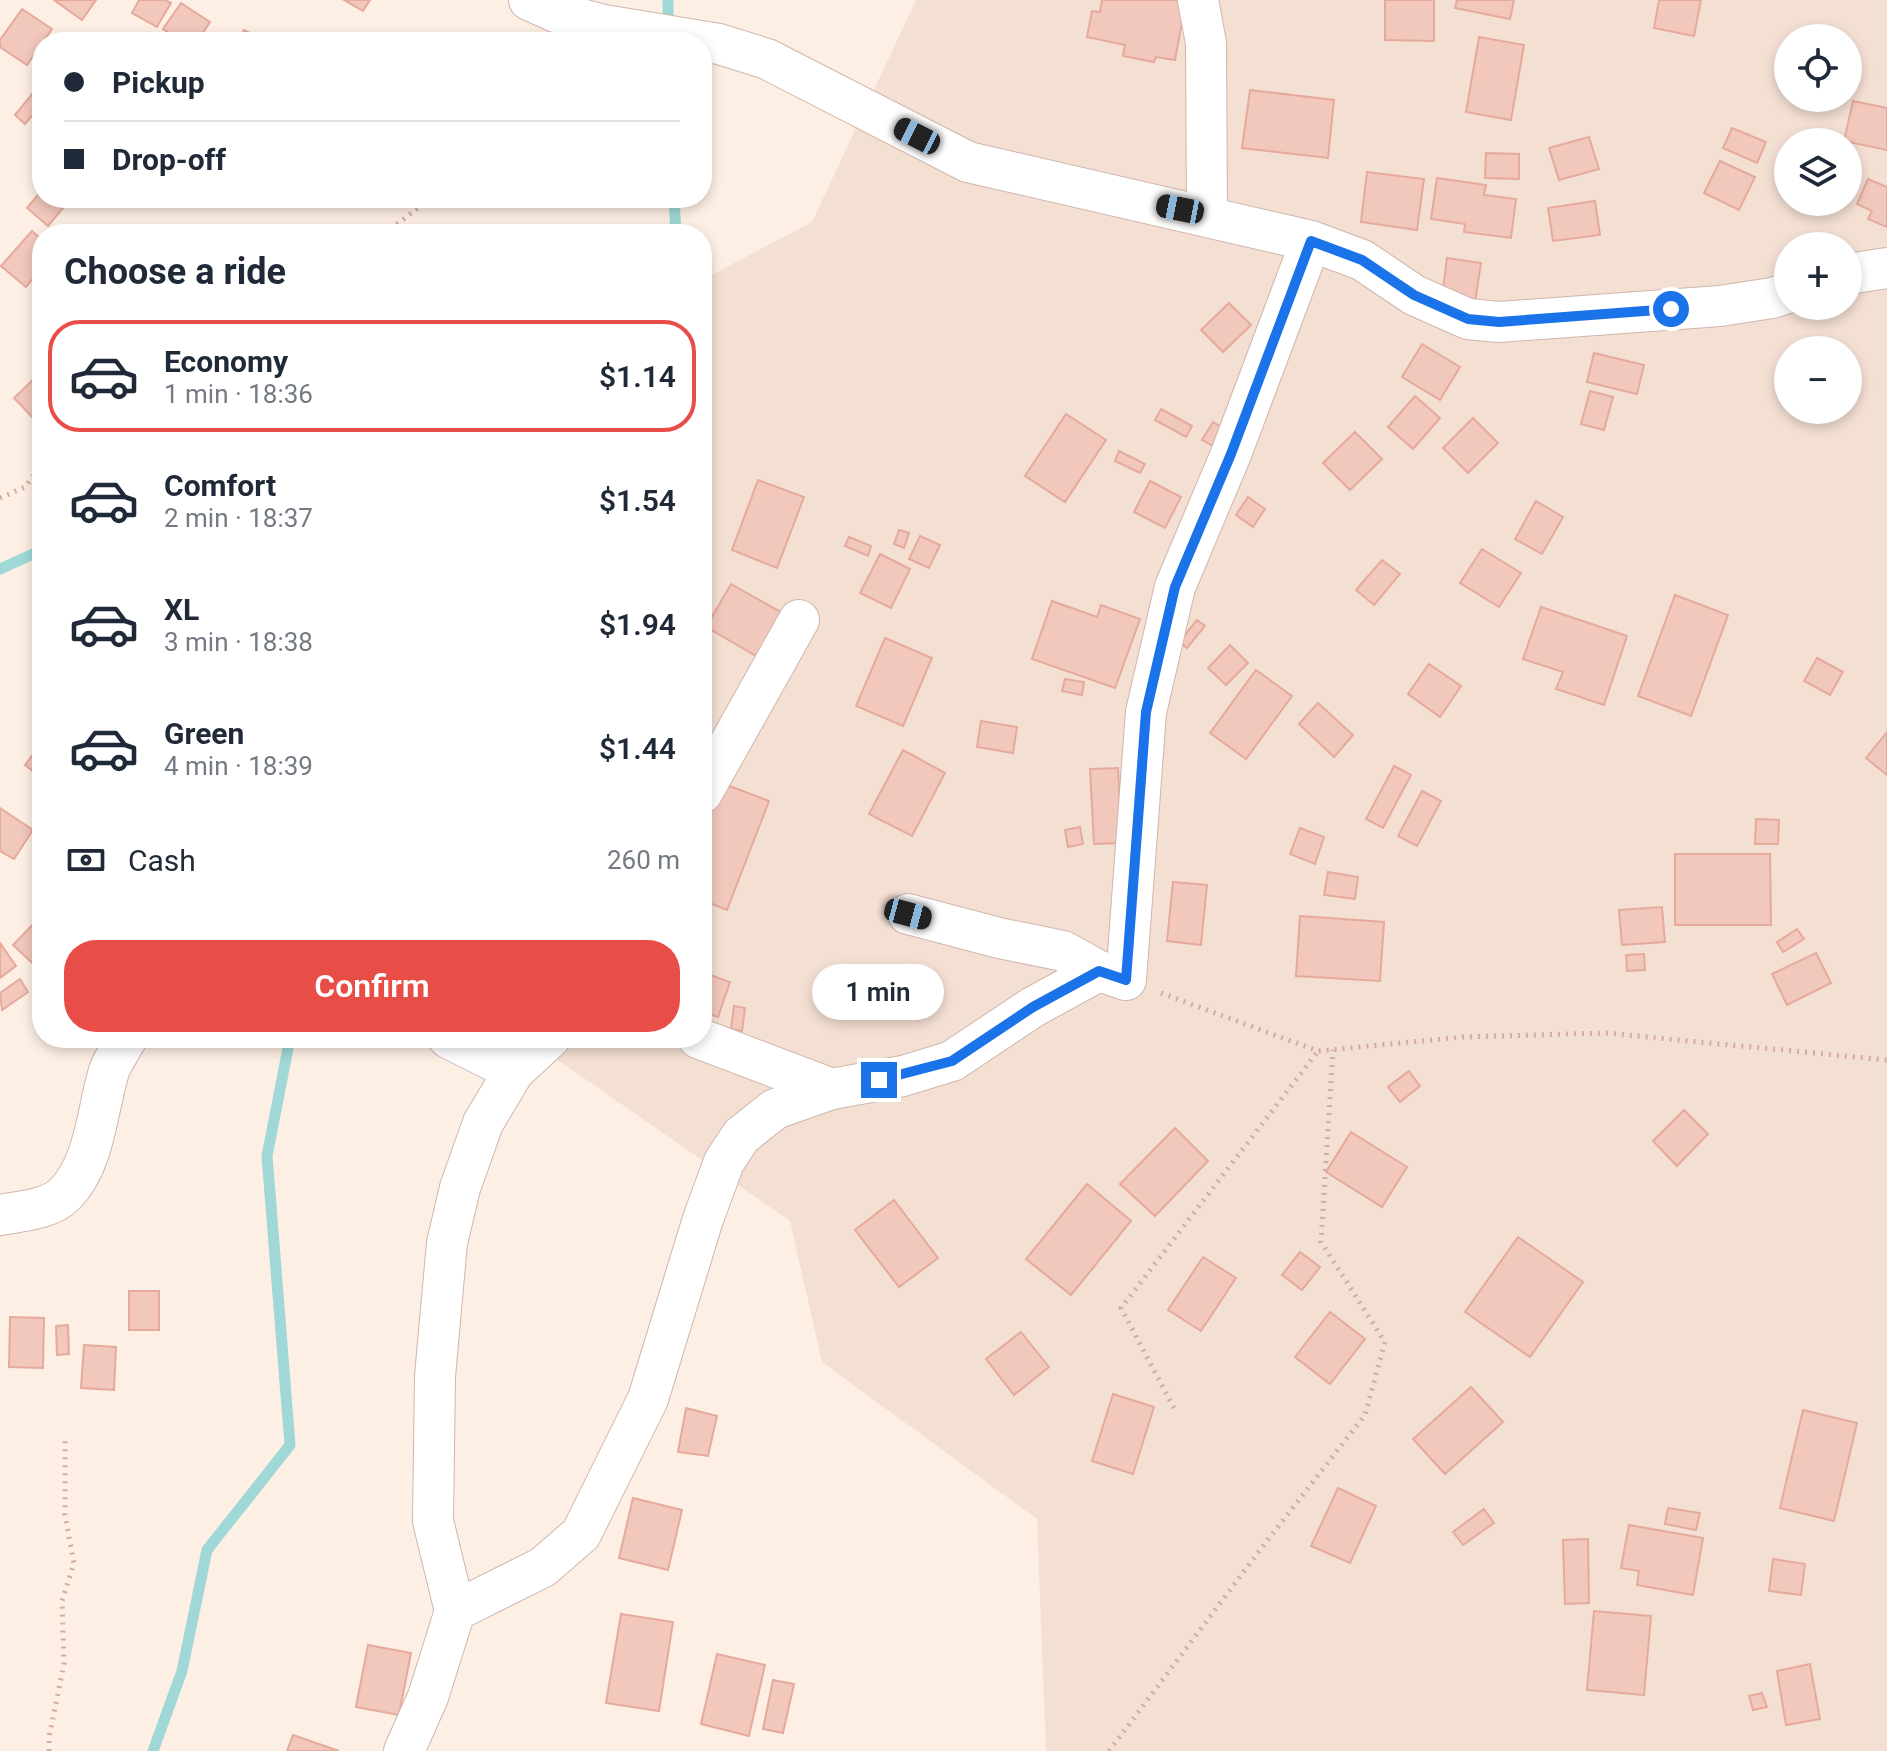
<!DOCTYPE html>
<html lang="en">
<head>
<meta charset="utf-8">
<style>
	body { margin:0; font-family:Roboto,sans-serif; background:#f2f2f3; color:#1f2937; height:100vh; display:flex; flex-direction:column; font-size:30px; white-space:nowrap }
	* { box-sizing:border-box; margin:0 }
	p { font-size:26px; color:#747a83 }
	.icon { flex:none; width:44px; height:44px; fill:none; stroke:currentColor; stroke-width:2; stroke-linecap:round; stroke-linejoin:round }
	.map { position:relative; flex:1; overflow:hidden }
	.sheet { position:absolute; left:32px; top:224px; width:680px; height:824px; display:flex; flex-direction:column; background:#fff; border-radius:32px; box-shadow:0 4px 12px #0003 }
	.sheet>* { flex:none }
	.hud { position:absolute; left:32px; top:32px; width:680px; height:176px; border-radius:32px; box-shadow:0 4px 12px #0003; display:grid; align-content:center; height:176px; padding:0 32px; background:#fff }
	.controls { position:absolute; left:1774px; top:24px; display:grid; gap:16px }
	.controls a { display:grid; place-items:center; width:88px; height:88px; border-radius:50%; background:#fff; box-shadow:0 4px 12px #0003; font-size:40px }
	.end { position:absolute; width:36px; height:36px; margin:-18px; border:10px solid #1a73e8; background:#fff; box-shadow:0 0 0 4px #fff }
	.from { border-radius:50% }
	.bubble { position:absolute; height:56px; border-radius:28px; background:#fff; box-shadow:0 4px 12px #0003; font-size:26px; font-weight:600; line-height:56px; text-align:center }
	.car { position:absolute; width:24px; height:48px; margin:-24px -12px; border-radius:10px; box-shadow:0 0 6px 2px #0007; background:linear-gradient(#222 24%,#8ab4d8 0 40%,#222 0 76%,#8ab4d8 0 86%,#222 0) }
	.hud b { display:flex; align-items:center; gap:28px; height:76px; font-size:30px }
	.hud b+b { border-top:2px solid #e0e1e3 }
	.hud i { width:20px; height:20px; background:#1f2937 }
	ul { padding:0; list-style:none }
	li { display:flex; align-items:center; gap:24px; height:112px; margin:0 16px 12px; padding:0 16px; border:4px solid transparent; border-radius:32px }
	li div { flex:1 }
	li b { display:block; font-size:30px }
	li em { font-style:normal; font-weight:600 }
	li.on { border-color:#e84d48 }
	li>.icon { width:72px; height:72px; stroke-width:1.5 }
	h2 { padding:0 32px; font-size:36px; line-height:96px }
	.pay { display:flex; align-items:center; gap:20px; height:88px; padding:0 32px; font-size:30px }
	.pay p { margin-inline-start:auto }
	.action { display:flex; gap:16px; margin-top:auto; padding:16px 32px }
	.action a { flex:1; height:92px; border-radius:32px; background:#e84d48; color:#fff; font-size:32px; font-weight:600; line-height:92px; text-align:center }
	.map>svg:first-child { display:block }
	.residential { fill:#f4dfd3; fill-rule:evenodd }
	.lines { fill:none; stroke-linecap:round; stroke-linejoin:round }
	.stream { stroke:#9fd8d6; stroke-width:11 }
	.building { fill:#f2c7bc; stroke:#e5aa9c; stroke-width:2 }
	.street-casing { stroke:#d0b6ad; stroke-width:42 }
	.path { stroke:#d7aa9f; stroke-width:5; stroke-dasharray:2 6; stroke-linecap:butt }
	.street { stroke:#fff; stroke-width:40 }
	.route { stroke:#1a73e8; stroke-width:10 }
</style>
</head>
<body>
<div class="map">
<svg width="1887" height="1751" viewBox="0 0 1887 1751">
	<rect width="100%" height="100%" fill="#fdefe4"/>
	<path class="residential" d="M916 0H1887V1751H1046L1037 1519 822 1362 790 1221 526 1038H702V280L812 222ZM1788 38H1848V98H1788ZM1788 142H1848V202H1788ZM1788 246H1848V306H1788ZM1788 350H1848V410H1788Z"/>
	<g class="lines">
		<g class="stream">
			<polyline points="668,0 668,29"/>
			<polyline points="674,198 676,234"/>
			<polyline points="0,569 42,550"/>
			<polyline points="153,1751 182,1671 207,1550 290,1445 267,1156 290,1038"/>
		</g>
	</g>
	<g class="building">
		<polygon points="54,0 96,0 82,20"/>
		<polygon points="139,0 165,0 171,3 157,27 132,13"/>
		<polygon points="344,0 370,0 363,11"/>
		<polygon points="1102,0 1186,0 1175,60 1156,57 1154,62 1123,56 1125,45 1087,37 1092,11 1100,12"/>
		<polygon points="1385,0 1434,0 1434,41 1385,40"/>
		<polygon points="1457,0 1514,0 1510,19 1455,8"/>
		<polygon points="1659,0 1701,0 1694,36 1654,28"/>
		<polygon points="181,3 210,22 197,42 183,42 163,29"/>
		<polygon points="22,9 52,29 27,65 0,47 0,40"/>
		<polygon points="244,30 264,41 264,42 238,42"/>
		<polygon points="1479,37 1524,45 1511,120 1466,112"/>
		<polygon points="37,88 42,92 42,104 25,124 15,115"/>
		<polygon points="1250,90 1334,100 1328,158 1242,148"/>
		<polygon points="1853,101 1887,108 1887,150 1844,141"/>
		<polygon points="1732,128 1766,142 1757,163 1723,148"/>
		<polygon points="1589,137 1599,169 1559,180 1549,148"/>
		<polygon points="1486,153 1519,154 1519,179 1485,178"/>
		<polygon points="1720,161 1755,177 1739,210 1704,193"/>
		<polygon points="1848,169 1858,175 1848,191"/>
		<polygon points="1367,172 1424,179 1417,230 1361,222"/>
		<polygon points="1437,178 1486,185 1484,195 1516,199 1511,238 1464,232 1465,224 1431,219"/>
		<polygon points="1868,179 1887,187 1887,227 1868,219 1872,211 1857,204"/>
		<polygon points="42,190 42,198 65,198 69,201 48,226 27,208"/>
		<polygon points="1595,201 1600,235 1553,241 1548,208"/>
		<polygon points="32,231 42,240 42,267 26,287 1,266"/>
		<polygon points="1824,236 1826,246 1794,246 1794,242"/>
		<polygon points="1447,258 1481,263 1475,302 1442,297"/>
		<polygon points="1229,303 1251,325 1223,352 1201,330"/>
		<polygon points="1422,344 1460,367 1440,400 1402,377"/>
		<polygon points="1594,353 1644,365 1637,394 1587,382"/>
		<polygon points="42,371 42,413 35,420 14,398"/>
		<polygon points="1590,391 1613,397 1604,430 1581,424"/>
		<polygon points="1415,396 1440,418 1413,449 1388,427"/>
		<polygon points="1161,409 1192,426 1186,437 1155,420"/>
		<polygon points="1066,414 1106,440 1065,502 1025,476"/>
		<polygon points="1473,418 1498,443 1468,473 1443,448"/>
		<polygon points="1213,422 1230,432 1220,450 1202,440"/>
		<polygon points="1355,432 1382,459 1350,490 1323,463"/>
		<polygon points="1119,451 1145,464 1140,473 1115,461"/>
		<polygon points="758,480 804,497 777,568 732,550"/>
		<polygon points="1150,481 1181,497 1165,528 1134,512"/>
		<polygon points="1248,497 1265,509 1253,527 1236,515"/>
		<polygon points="1536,501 1563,517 1542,554 1515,539"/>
		<polygon points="899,530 909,533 904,548 894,544"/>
		<polygon points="920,536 940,545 929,568 909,559"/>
		<polygon points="849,537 871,546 868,556 845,546"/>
		<polygon points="1482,549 1521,573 1499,607 1460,583"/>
		<polygon points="880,554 910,569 891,608 860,593"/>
		<polygon points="1382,560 1400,574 1374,605 1356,590"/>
		<polygon points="731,584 793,619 768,663 706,627"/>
		<polygon points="1675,595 1728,615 1691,716 1638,696"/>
		<polygon points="1052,601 1097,617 1101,605 1140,619 1115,688 1032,659"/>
		<polygon points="1541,607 1627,636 1604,705 1556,689 1563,672 1523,659"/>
		<polygon points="1197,620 1205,626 1187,648 1179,642"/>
		<polygon points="885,638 932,658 903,726 856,706"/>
		<polygon points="1230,645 1248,663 1226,685 1208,668"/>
		<polygon points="1817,658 1843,672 1830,695 1804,681"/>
		<polygon points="1429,664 1461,686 1440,717 1408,694"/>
		<polygon points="1256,670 1292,696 1246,759 1210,733"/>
		<polygon points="1065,679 1084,682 1082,695 1062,691"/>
		<polygon points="1318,703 1353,735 1334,757 1299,724"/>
		<polygon points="981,721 1017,727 1013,753 977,747"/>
		<polygon points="1887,732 1887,775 1866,758"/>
		<polygon points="42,743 42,778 25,765"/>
		<polygon points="903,750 945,773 912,836 869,814"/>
		<polygon points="1394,766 1411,775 1383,828 1366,819"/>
		<polygon points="1118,768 1122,843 1094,844 1090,769"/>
		<polygon points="719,782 769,801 727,910 702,900 702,826"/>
		<polygon points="1422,791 1441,801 1417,846 1398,836"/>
		<polygon points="0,808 33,830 14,859 0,851"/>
		<polygon points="1756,819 1779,820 1778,844 1755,844"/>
		<polygon points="1080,827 1083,844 1068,847 1065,830"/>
		<polygon points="1300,828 1324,837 1315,864 1290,854"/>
		<polygon points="1675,854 1770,854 1771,925 1675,925"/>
		<polygon points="1328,872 1358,877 1355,899 1324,895"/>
		<polygon points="1173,882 1207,885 1201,945 1167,941"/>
		<polygon points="1662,907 1665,942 1622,945 1619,910"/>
		<polygon points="42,915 42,972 13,945"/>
		<polygon points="1300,916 1384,922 1380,981 1296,976"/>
		<polygon points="1797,929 1804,939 1783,952 1777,942"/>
		<polygon points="0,943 16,966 0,978"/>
		<polygon points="1816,953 1831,983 1787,1005 1772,974"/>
		<polygon points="1644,954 1645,970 1627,971 1626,955"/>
		<polygon points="702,972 730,982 718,1017 702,1011"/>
		<polygon points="20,979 28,992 2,1010 0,993"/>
		<polygon points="734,1006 745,1008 742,1031 731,1029"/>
		<polygon points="1409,1071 1420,1086 1400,1102 1388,1087"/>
		<polygon points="1684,1110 1708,1134 1677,1166 1653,1141"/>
		<polygon points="1175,1128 1208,1161 1155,1216 1120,1184"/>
		<polygon points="1351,1132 1407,1167 1382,1207 1326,1172"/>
		<polygon points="1087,1184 1131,1221 1071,1295 1026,1259"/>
		<polygon points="894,1200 938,1258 899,1287 855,1230"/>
		<polygon points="1518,1237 1583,1282 1530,1357 1465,1312"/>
		<polygon points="1300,1252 1320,1267 1302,1290 1282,1275"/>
		<polygon points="1203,1257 1236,1278 1201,1331 1168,1310"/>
		<rect x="129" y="1291" width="30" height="39"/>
		<polygon points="1330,1312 1365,1339 1330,1384 1295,1357"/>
		<polygon points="10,1317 44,1318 43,1368 9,1367"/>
		<polygon points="68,1325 69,1354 57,1355 56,1326"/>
		<polygon points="1021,1332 1049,1367 1014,1395 986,1359"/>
		<polygon points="84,1345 116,1347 114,1390 81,1388"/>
		<polygon points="1471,1387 1503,1422 1445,1474 1413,1439"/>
		<polygon points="1113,1394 1154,1407 1133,1474 1092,1461"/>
		<polygon points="686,1408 717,1416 708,1456 678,1452"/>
		<polygon points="1803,1410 1857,1423 1834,1521 1780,1508"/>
		<polygon points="1338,1488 1376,1506 1350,1563 1311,1546"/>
		<polygon points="633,1498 682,1510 668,1570 619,1558"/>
		<polygon points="1668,1508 1700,1513 1696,1530 1665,1524"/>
		<polygon points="1484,1509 1494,1523 1463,1545 1453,1532"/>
		<polygon points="1629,1525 1703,1538 1693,1595 1637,1585 1639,1571 1621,1568"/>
		<polygon points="1588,1539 1589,1603 1565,1604 1563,1540"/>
		<polygon points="1773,1559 1805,1564 1801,1595 1769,1591"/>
		<polygon points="1594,1611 1651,1616 1644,1695 1587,1690"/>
		<polygon points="621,1614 673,1622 659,1711 606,1703"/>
		<polygon points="368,1645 411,1653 399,1715 356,1707"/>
		<polygon points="717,1654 765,1665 749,1736 701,1724"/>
		<polygon points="1810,1664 1820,1719 1786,1725 1777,1671"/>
		<polygon points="773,1680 794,1684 783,1733 763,1729"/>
		<polygon points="1762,1693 1767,1707 1753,1710 1749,1696"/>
		<polygon points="293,1735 339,1751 287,1751"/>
	</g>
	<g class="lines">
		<defs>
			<g id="street">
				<polyline points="529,0 558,13 604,25 719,44 767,59 968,162 1311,241 1231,454 1175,587 1146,712 1126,980 1099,971 1063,951 999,938 908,914"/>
				<polyline points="1198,0 1206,43 1207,215"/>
				<polyline points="1311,241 1362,260 1414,295 1468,319 1499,322 1720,306 1772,298 1788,293"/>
				<polyline points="1848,274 1887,268"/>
				<polyline points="702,793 799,620"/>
				<polyline points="448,1038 514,1071"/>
				<polyline points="698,1038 832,1089 903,1076 952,1061 1033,1007 1099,971"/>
				<path d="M0 1215C21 1211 49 1210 65 1194 95 1164 97 1110 109 1071 113 1060 121 1049 127 1038"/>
				<polyline points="455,1611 543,1567 581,1534 648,1399 703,1219 724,1162 741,1136 775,1109 832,1089"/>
				<polyline points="404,1751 428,1697 455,1611 433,1521 435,1376 447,1243 460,1188 483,1123 514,1071 550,1038"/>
			</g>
		</defs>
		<use href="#street" class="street-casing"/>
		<g class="path">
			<polyline points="384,234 431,198"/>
			<polyline points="0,498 25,487 42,465"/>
			<polyline points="1161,993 1318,1051 1463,1037 1605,1033 1887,1060"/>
			<polyline points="1174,1408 1121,1308 1318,1051"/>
			<polyline points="49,1751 49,1737 64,1664 62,1601 74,1563 65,1515 65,1440"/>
			<polyline points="1109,1751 1260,1550 1365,1415 1385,1342 1321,1242 1333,1050"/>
		</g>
		<use href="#street" class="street"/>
	</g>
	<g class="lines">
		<polyline class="route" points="879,1080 952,1061 1033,1007 1099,971 1126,980 1146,712 1175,587 1231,454 1311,241 1362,260 1414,295 1468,319 1499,322 1671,309"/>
	</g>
</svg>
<div class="controls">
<a><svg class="icon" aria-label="locate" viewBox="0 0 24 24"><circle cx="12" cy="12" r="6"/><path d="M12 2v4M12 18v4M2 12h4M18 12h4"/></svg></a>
<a><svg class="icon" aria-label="layers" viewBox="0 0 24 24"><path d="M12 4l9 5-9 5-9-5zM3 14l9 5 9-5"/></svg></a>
<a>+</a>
<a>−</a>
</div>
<i class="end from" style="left:1671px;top:309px"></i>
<i class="end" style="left:879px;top:1080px"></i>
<div class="bubble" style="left:812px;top:964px;width:132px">1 min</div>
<i class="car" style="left:917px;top:136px;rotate:297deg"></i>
<i class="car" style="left:1180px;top:209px;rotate:281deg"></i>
<i class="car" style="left:908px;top:914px;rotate:105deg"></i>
<div class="hud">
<b><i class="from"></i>Pickup</b>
<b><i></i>Drop-off</b>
</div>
<section class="sheet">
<h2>Choose a ride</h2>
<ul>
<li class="on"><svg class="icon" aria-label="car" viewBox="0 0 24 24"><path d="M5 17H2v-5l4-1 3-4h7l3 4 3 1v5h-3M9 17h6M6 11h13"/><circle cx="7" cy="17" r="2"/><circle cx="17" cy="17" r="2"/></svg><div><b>Economy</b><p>1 min · 18:36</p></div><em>$1.14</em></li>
<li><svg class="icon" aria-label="car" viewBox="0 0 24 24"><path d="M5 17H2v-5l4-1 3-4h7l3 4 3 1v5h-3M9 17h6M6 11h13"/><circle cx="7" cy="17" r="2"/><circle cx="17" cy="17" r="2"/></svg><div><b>Comfort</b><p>2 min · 18:37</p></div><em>$1.54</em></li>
<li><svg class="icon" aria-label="car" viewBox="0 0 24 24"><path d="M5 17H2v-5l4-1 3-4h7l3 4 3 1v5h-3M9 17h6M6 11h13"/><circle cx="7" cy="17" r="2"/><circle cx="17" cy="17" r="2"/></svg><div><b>XL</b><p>3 min · 18:38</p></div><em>$1.94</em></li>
<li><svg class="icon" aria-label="car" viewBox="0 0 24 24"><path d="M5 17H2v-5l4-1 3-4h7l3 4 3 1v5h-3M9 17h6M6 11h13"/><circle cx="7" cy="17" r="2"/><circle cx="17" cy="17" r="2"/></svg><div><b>Green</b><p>4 min · 18:39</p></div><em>$1.44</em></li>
</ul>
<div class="pay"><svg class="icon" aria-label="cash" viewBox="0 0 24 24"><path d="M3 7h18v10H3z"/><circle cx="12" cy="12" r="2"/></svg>Cash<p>260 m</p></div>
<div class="action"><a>Confirm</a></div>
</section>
</div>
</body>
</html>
